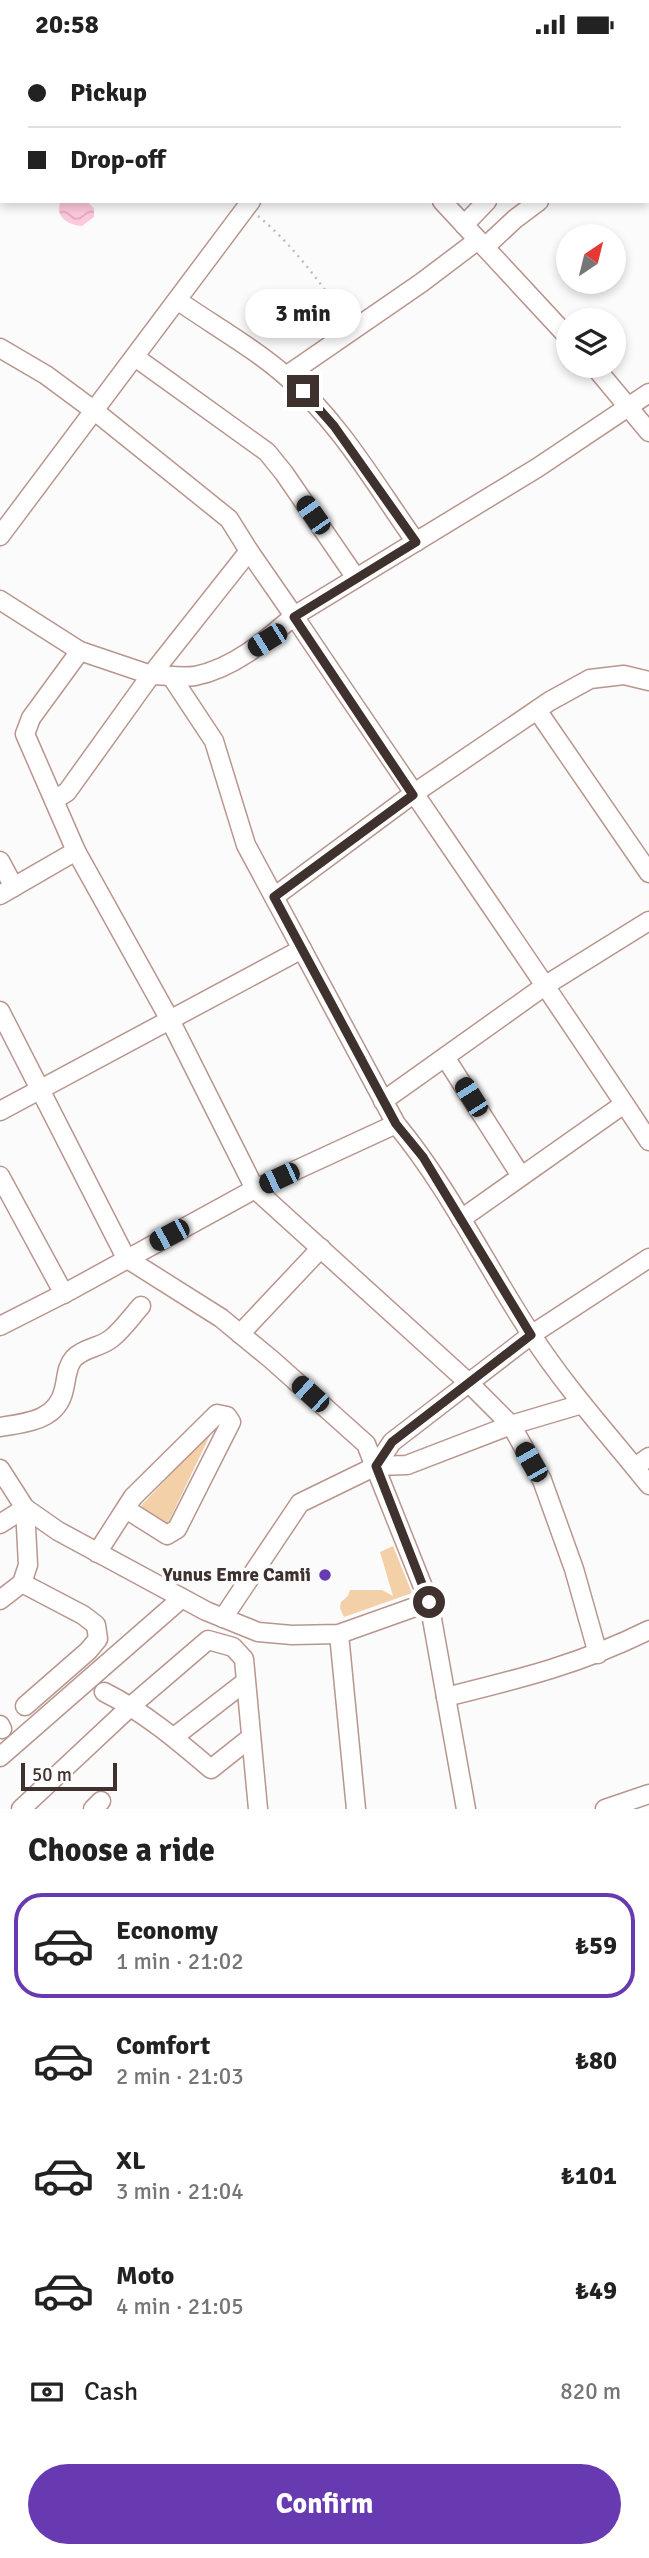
<!DOCTYPE html>
<html lang="en">
<head>
<meta charset="utf-8">
<style>
	body { margin:0; font-family:Signika,sans-serif; background:#f6f6f6; color:#222; height:100vh; display:flex; flex-direction:column; font-size:26px; white-space:nowrap }
	* { box-sizing:border-box; margin:0 }
	p { font-size:23px; color:#767676 }
	.icon { flex:none; width:38px; height:38px; fill:none; stroke:currentColor; stroke-width:2; stroke-linecap:round; stroke-linejoin:round }
	.map { position:relative; height:1760px; overflow:hidden }
	.sheet { display:flex; flex-direction:column; background:#fff; flex:1 }
	.sheet>* { flex:none }
	.hud { position:absolute; left:0px; top:0px; width:649px; height:154px; box-shadow:0 4px 10px #0003; display:grid; align-content:center; height:154px; padding:0 28px; background:#fff }
	.needle { width:46px; rotate:35deg }
	.controls { position:absolute; left:556px; top:175px; display:grid; gap:14px }
	.controls a { display:grid; place-items:center; width:70px; height:70px; border-radius:50%; background:#fff; box-shadow:0 4px 10px #0003; font-size:35px }
	.scale { position:absolute; left:21px; bottom:18px; width:96px; box-sizing:border-box; padding-left:7px; border:4px solid #3f312e; border-top:0; font-size:19px; line-height:24px; white-space:nowrap; color:#3f312e; -webkit-text-stroke:5px #fbfbfb; paint-order:stroke }
	.end { position:absolute; width:32px; height:32px; margin:-16px; border:9px solid #3f312e; background:#fff; box-shadow:0 0 0 4px #fff }
	.from { border-radius:50% }
	.bubble { position:absolute; height:49px; border-radius:24px; background:#fff; box-shadow:0 4px 10px #0003; font-size:23px; font-weight:800; line-height:49px; text-align:center }
	.car { position:absolute; width:21px; height:42px; margin:-21px -10px; border-radius:9px; box-shadow:0 0 5px 2px #0007; background:linear-gradient(#222 24%,#8ab4d8 0 40%,#222 0 76%,#8ab4d8 0 86%,#222 0) }
	.hud b { display:flex; align-items:center; gap:24px; height:66px; font-size:26px }
	.hud b+b { border-top:2px solid #e0e0e0 }
	.hud i { width:18px; height:18px; background:#222 }
	ul { padding:0; list-style:none }
	li { display:flex; align-items:center; gap:21px; height:105px; margin:0 14px 10px; padding:0 14px; border:4px solid transparent; border-radius:28px }
	li div { flex:1 }
	li b { display:block; font-size:26px }
	li em { font-style:normal; font-weight:800 }
	li.on { border-color:#683ab1 }
	li>.icon { width:63px; height:63px; stroke-width:1.5 }
	h2 { padding:0 28px; font-size:32px; line-height:84px }
	.pay { display:flex; align-items:center; gap:18px; height:77px; padding:0 28px; font-size:26px }
	.pay p { margin-inline-start:auto }
	.button { display:flex; gap:14px; margin-top:auto; padding:14px 28px }
	.button a { flex:1; height:80px; border-radius:42px; background:#683ab1; color:#fff; font-size:28px; font-weight:800; line-height:80px; text-align:center }
	.status { display:flex; justify-content:space-between; align-items:center; height:49px; padding:0 35px; background:#fff; direction:ltr }
	.status svg { height:19px; fill:currentColor }
	.map>svg:first-child { display:block }
	.grass { fill:#f3d0a7 }
	.water { fill:url(#water-waves) }
	.lines { fill:none; stroke-linecap:round; stroke-linejoin:round }
	.minor-casing { stroke:#b8968e; stroke-width:21 }
	.path { stroke:#c0bcbb; stroke-width:2.5; stroke-dasharray:2 5; stroke-linecap:butt }
	.minor { stroke:#fff; stroke-width:18 }
	.route { stroke:#3f312e; stroke-width:9 }
	.poi-dot { fill:#683ab1; stroke:#fbfbfb; stroke-width:2.5 }
	.labels { text-anchor:middle; dominant-baseline:central; stroke-width:7; stroke-linejoin:round; paint-order:stroke }
	.poi-label { font-size:19px; font-weight:bold; fill:#3f312e; stroke:#fbfbfb; text-anchor:end }
</style>
</head>
<body>
<div class="status"><b>20:58</b><svg viewBox="0 0 49 12"><path d="M0 12V9h3v3zM5 12V6h3v6zM10 12V3h3v9zM15 12V0h3v12zM26 1h20v11H26zM47 4h2v5h-2z"/></svg></div>
<div class="map">
<svg width="649" height="1760" viewBox="0 0 649 1760">
	<defs>
		<pattern id="water-waves" width="16" height="10" patternUnits="userSpaceOnUse" patternTransform="scale(1.75)"><rect width="16" height="10" fill="#fdc8db"/><path d="M0 5q4-4 8 0t8 0" fill="none" stroke="#daacbc"/></pattern>
	</defs>
	<rect width="100%" height="100%" fill="#fbfbfb"/>
	<g class="grass">
		<polygon points="212,1382 168,1474 165,1477 138,1460"/>
		<polygon points="393,1497 412,1544 344,1568 340,1559 341,1553 348,1547 350,1541 382,1541 393,1547 380,1503"/>
	</g>
	<path class="water" d="M61 152H86L94 159V168L82 177C67 176 54 167 61 152Z"/>
	<g class="lines">
		<defs>
			<g id="minor">
				<polyline points="20,0 20,2"/>
				<polyline points="299,0 301,2"/>
				<polyline points="515,0 517,2"/>
				<polyline points="640,0 642,2"/>
				<polyline points="170,2 170,0"/>
				<polyline points="368,2 369,0"/>
				<polyline points="648,54 649,52"/>
				<polyline points="648,105 649,106"/>
				<polyline points="442,152 569,289"/>
				<polyline points="464,176 487,152"/>
				<polyline points="485,198 515,170 539,152"/>
				<path d="M177 251C213 276 254 299 287 328 340 373 376 437 416 493"/>
				<polyline points="0,299 46,326 96,363 229,470 249,502 294,567 537,419 649,344"/>
				<polyline points="135,308 267,403 284,424 356,529"/>
				<polyline points="594,317 649,383"/>
				<polyline points="286,327 421,234 478,191"/>
				<polyline points="0,487 251,152"/>
				<polyline points="0,551 80,602 151,626 249,502"/>
				<polyline points="80,602 31,669 25,685 76,802 170,971 255,1140 470,1335 511,1376 542,1431 574,1520 598,1605"/>
				<path d="M171 627 214 692 246 796 396 1075C449 1139 485 1215 531 1285 566 1339 609 1386 649 1436"/>
				<polyline points="537,661 649,824"/>
				<path d="M54 751 67 743 151 626C165 626 181 629 195 627 234 619 265 592 294 567 412 743 533 916 649 1092"/>
				<polyline points="0,812 14,838"/>
				<polyline points="0,846 76,802"/>
				<polyline points="274,848 413,745 550,652 590,630 624,626 649,632"/>
				<polyline points="0,962 126,1209 221,1269 272,1311 366,1395 429,1553 466,1760"/>
				<polyline points="445,1008 521,1127"/>
				<polyline points="383,1052 546,936 649,872"/>
				<polyline points="0,1062 302,900"/>
				<polyline points="0,1127 64,1245"/>
				<polyline points="461,1170 624,1055"/>
				<polyline points="0,1277 69,1242 255,1140 396,1075"/>
				<polyline points="240,1285 321,1199"/>
				<path d="M0 1378C27 1374 58 1371 64 1340 67 1329 66 1318 74 1309 85 1298 100 1299 112 1289 123 1280 132 1267 141 1257"/>
				<polyline points="376,1417 392,1393 531,1286 649,1209"/>
				<polyline points="635,1418 649,1408"/>
				<polyline points="0,1420 25,1459 58,1482 206,1562 258,1583 292,1586 339,1585 429,1553"/>
				<polyline points="0,1475 25,1459"/>
				<polyline points="97,1504 133,1448 217,1365 227,1367 231,1373 177,1480 167,1486 126,1460"/>
				<polyline points="22,1534 83,1566 96,1576 98,1590 88,1602 25,1657"/>
				<polyline points="0,1551 22,1534 28,1516 25,1459"/>
				<polyline points="223,1569 300,1454 376,1417 407,1416 511,1376 582,1355"/>
				<polyline points="339,1585 356,1760"/>
				<path d="M104 1643C144 1663 177 1691 211 1720L250 1689"/>
				<path d="M446 1648C519 1630 581 1615 649 1581"/>
				<polyline points="0,1676 2,1680"/>
				<polyline points="174,1688 245,1633"/>
				<polyline points="0,1708 182,1549"/>
				<polyline points="21,1760 131,1657 208,1591 233,1598 244,1610 258,1760"/>
				<polyline points="93,1760 101,1752"/>
				<polyline points="605,1760 649,1745"/>
			</g>
		</defs>
		<use href="#minor" class="minor-casing"/>
		<path class="path" d="M258 167C292 195 318 231 344 267"/>
		<use href="#minor" class="minor"/>
	</g>
	<g class="lines">
		<polyline class="route" points="303,342 334,377 416,493 294,568 413,746 274,848 396,1075 423,1108 531,1286 392,1393 376,1417 429,1553"/>
	</g>
	<circle class="poi-dot" cx="325" cy="1526" r="7"/>
	<g class="labels">
		<g class="poi-label">
			<text x="311" y="1526">Yunus Emre Camii</text>
		</g>
	</g>
</svg>
<div class="controls">
<a><svg class="needle" viewBox="-14 -14 28 28"><path d="M0-13l5 13h-10z" fill="#e53935"/><path d="M0 13l5-13h-10z" fill="#767676"/></svg></a>
<a><svg class="icon" aria-label="layers" viewBox="0 0 24 24"><path d="M12 4l9 5-9 5-9-5zM3 14l9 5 9-5"/></svg></a>
</div>
<div class="scale">50 m</div>
<i class="end from" style="left:429px;top:1553px"></i>
<i class="end" style="left:303px;top:342px"></i>
<div class="bubble" style="left:245px;top:240px;width:116px">3 min</div>
<i class="car" style="left:313px;top:466px;rotate:325deg"></i>
<i class="car" style="left:267px;top:591px;rotate:238deg"></i>
<i class="car" style="left:471px;top:1048px;rotate:328deg"></i>
<i class="car" style="left:279px;top:1129px;rotate:245deg"></i>
<i class="car" style="left:169px;top:1186px;rotate:242deg"></i>
<i class="car" style="left:310px;top:1345px;rotate:312deg"></i>
<i class="car" style="left:531px;top:1413px;rotate:330deg"></i>
<div class="hud">
<b><i class="from"></i>Pickup</b>
<b><i></i>Drop-off</b>
</div>
</div>
<section class="sheet">
<h2>Choose a ride</h2>
<ul>
<li class="on"><svg class="icon" aria-label="car" viewBox="0 0 24 24"><path d="M5 17H2v-5l4-1 3-4h7l3 4 3 1v5h-3M9 17h6M6 11h13"/><circle cx="7" cy="17" r="2"/><circle cx="17" cy="17" r="2"/></svg><div><b>Economy</b><p>1 min · 21:02</p></div><em>₺59</em></li>
<li><svg class="icon" aria-label="car" viewBox="0 0 24 24"><path d="M5 17H2v-5l4-1 3-4h7l3 4 3 1v5h-3M9 17h6M6 11h13"/><circle cx="7" cy="17" r="2"/><circle cx="17" cy="17" r="2"/></svg><div><b>Comfort</b><p>2 min · 21:03</p></div><em>₺80</em></li>
<li><svg class="icon" aria-label="car" viewBox="0 0 24 24"><path d="M5 17H2v-5l4-1 3-4h7l3 4 3 1v5h-3M9 17h6M6 11h13"/><circle cx="7" cy="17" r="2"/><circle cx="17" cy="17" r="2"/></svg><div><b>XL</b><p>3 min · 21:04</p></div><em>₺101</em></li>
<li><svg class="icon" aria-label="car" viewBox="0 0 24 24"><path d="M5 17H2v-5l4-1 3-4h7l3 4 3 1v5h-3M9 17h6M6 11h13"/><circle cx="7" cy="17" r="2"/><circle cx="17" cy="17" r="2"/></svg><div><b>Moto</b><p>4 min · 21:05</p></div><em>₺49</em></li>
</ul>
<div class="pay"><svg class="icon" aria-label="cash" viewBox="0 0 24 24"><path d="M3 7h18v10H3z"/><circle cx="12" cy="12" r="2"/></svg>Cash<p>820 m</p></div>
<div class="button"><a>Confirm</a></div>
</section>
</body>
</html>
